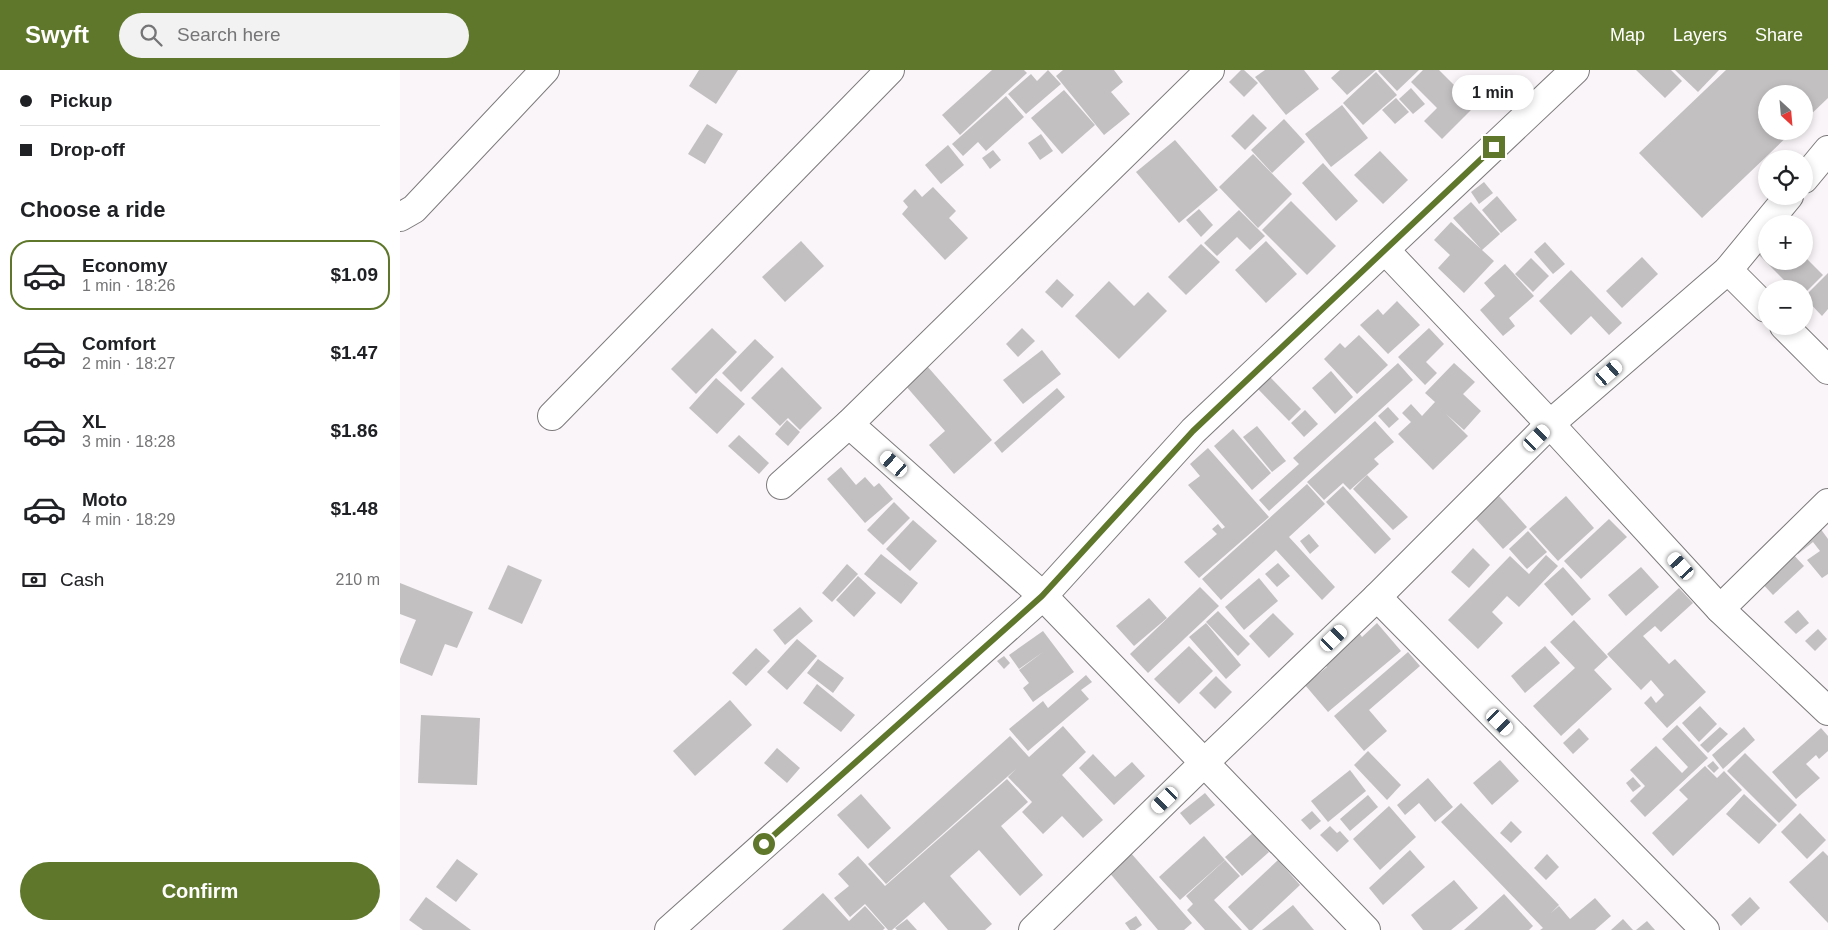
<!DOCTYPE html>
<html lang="en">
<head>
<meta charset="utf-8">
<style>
	body { margin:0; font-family:Helvetica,sans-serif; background:#f2f2f2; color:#202124; height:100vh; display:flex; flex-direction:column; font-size:19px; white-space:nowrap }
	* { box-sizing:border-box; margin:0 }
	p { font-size:16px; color:#757577 }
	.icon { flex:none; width:28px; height:28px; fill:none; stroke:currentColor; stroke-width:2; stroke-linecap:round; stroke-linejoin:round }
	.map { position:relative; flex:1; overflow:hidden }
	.sheet { display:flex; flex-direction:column; background:#fff; width:400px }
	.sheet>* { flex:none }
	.hud { display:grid; align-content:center; height:110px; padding:0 20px; background:#fff }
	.needle { width:32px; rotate:154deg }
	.tools { position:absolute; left:1358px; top:15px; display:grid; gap:10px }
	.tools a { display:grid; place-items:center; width:55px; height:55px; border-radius:50%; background:#fff; box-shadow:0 2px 8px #0003; font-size:25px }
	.end { position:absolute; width:22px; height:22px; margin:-11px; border:6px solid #5e772a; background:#fff; box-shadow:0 0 0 2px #fff }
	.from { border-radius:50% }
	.bubble { position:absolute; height:35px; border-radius:18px; background:#fff; box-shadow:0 2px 8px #0003; font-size:16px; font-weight:700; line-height:35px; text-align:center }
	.car { position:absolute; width:15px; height:30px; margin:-15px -8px; border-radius:6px; box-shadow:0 0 4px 1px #0007; background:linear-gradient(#fff 24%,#345 0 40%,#fff 0 76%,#345 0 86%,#fff 0) }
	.hud b { display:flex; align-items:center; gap:18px; height:48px; font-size:19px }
	.hud b+b { border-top:1px solid #e0e0e0 }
	.hud i { width:12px; height:12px; background:#202124 }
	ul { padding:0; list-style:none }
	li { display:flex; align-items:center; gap:15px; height:70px; margin:0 10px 8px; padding:0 10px; border:2px solid transparent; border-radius:20px }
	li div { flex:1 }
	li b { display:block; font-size:19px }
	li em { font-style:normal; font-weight:700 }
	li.selected { border-color:#5e772a }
	li>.icon { width:45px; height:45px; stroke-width:1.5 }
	h2 { padding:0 20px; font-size:22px; line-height:60px }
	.pay { display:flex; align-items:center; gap:12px; height:55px; padding:0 20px; font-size:19px }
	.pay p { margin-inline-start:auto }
	.primary-button { display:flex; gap:10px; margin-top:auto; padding:10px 20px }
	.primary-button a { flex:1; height:58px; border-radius:30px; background:#5e772a; color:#fff; font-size:20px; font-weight:700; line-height:58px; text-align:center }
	header { display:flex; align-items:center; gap:30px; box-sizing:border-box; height:70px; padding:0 25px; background:#5e772a; color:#fff }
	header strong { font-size:24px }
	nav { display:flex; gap:28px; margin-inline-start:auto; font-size:18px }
	.search { width:350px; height:45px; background:#f2f2f2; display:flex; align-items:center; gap:12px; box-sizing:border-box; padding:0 18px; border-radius:28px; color:#757577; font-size:19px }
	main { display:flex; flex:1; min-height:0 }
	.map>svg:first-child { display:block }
	.building { fill:#c3c0c2 }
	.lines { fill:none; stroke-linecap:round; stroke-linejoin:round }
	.minor-casing { stroke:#7d7a7c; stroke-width:30 }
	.minor { stroke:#fff; stroke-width:28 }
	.route { stroke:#5e772a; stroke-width:6 }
</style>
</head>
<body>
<header>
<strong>Swyft</strong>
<div class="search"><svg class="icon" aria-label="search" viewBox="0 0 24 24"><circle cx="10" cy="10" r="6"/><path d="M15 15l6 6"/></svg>Search here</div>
<nav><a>Map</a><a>Layers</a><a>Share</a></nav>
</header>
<main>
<section class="sheet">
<div class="hud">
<b><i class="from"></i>Pickup</b>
<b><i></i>Drop-off</b>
</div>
<h2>Choose a ride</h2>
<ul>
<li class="selected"><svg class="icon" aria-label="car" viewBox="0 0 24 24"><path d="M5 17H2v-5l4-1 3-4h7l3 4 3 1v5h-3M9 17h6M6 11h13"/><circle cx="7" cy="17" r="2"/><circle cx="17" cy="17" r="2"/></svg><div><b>Economy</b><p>1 min · 18:26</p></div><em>$1.09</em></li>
<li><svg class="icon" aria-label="car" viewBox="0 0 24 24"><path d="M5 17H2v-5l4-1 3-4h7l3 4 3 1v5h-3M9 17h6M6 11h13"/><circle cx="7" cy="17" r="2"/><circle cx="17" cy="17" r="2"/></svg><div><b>Comfort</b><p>2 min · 18:27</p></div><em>$1.47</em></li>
<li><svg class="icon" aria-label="car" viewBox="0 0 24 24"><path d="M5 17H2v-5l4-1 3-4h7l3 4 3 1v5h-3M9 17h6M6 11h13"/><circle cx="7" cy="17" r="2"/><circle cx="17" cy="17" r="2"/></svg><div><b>XL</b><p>3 min · 18:28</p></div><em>$1.86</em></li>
<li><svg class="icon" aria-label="car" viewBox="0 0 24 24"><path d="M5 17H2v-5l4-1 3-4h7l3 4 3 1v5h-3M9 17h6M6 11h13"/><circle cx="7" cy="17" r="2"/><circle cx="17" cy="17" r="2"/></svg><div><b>Moto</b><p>4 min · 18:29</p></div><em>$1.48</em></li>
</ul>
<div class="pay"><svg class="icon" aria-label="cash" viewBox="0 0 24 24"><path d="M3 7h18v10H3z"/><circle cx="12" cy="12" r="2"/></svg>Cash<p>210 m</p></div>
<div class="primary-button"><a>Confirm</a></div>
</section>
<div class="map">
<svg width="1428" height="860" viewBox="0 0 1428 860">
	<rect width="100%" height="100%" fill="#f9f5f8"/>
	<g class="building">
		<polygon points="299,0 338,0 316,34 289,16"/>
		<polygon points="592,0 624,0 627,3 560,65 542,45"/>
		<polygon points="648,0 661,14 626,44 608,24 631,4 637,11"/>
		<polygon points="663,0 714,0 723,12 711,22 730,44 704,65 656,6"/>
		<polygon points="841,0 844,0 858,13 844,27 829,12"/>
		<polygon points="865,0 904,0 919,19 886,45 855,7"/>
		<polygon points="940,0 976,0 947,25 931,8"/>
		<polygon points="979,0 1019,0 997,21 978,1"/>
		<polygon points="1023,0 1039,0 1075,36 1042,69 1024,51 1037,38 1011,12"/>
		<polygon points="1236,0 1271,0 1282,11 1265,28"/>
		<polygon points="1275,0 1319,0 1298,22"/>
		<polygon points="1326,0 1428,0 1428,28 1404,51 1404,24 1366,24 1366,61 1393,61 1302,148 1239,83"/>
		<polygon points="976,2 997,25 963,55 943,33"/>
		<polygon points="1011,18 1025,34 1013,44 999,29"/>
		<polygon points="664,20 695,55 662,84 631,48"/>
		<polygon points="606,26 624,47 586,81 578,72 563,86 552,74"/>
		<polygon points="996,28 1009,42 995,54 982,40"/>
		<polygon points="942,35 968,68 931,97 905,64"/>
		<polygon points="853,44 867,58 845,80 831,66"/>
		<polygon points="884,49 905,72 872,103 851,80"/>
		<polygon points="307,54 323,64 305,94 288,84"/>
		<polygon points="641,64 653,81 640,90 628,73"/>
		<polygon points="775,70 818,120 779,153 736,102"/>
		<polygon points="548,75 564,95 541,114 525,95"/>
		<polygon points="593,80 601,90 590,99 582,88"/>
		<polygon points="980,81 1008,110 983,134 954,105"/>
		<polygon points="853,84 892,124 858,158 819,117"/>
		<polygon points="923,93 958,131 936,151 902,113"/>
		<polygon points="1084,112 1093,123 1079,134 1071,122"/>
		<polygon points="533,117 556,141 549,148 568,168 545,190 502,144 508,137 503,131 515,119 522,127"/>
		<polygon points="1097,126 1117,150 1101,163 1082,140"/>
		<polygon points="891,131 936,176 907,205 862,160"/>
		<polygon points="1071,132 1100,164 1082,180 1094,191 1064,223 1038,198 1050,185 1034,170 1051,152 1081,179 1053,148"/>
		<polygon points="799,139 813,155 801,167 786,150"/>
		<polygon points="839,140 865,166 850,180 837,167 817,186 804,173"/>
		<polygon points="1366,162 1366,191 1404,191 1404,186 1423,205 1404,224 1404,219 1393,219 1351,177"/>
		<polygon points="401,171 424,196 385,232 362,207"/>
		<polygon points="866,171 897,204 866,233 835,200"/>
		<polygon points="1145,172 1165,194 1153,204 1134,182"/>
		<polygon points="801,174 820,192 786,225 768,207"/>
		<polygon points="1242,187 1258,204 1222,238 1206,221"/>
		<polygon points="1131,188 1149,206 1133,222 1115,204"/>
		<polygon points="1105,194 1134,226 1109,248 1115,256 1103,266 1080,240 1095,226 1084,213"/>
		<polygon points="1171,200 1222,253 1209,265 1191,246 1171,265 1139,231"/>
		<polygon points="1428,203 1428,239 1422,246 1404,227"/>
		<polygon points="657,209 674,225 662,238 645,222"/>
		<polygon points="709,211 734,236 748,222 767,241 719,289 675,246"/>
		<polygon points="997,231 1020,255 988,284 960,255 978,239 983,245"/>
		<polygon points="312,258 337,282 296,324 271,299"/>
		<polygon points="622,258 635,271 618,287 606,274"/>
		<polygon points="1029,258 1044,274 1026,292 1037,303 1025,315 998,287"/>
		<polygon points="959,265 988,295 957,324 924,289 940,273 945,278"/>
		<polygon points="355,269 374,287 341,322 322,303"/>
		<polygon points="642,280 661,304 623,334 603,310"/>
		<polygon points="998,293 1013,310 869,441 859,430 899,394 893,388"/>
		<polygon points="1054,293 1075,312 1063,324 1081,341 1064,360 1046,344 1068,366 1033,400 998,364 1011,352 1002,343 1011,334 1022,346 1035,332 1025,323"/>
		<polygon points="527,296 592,370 554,404 529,375 545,361 505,315"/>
		<polygon points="382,297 422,338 400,360 388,348 380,356 351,328"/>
		<polygon points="931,301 953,327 935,344 912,318"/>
		<polygon points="870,307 901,339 889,351 858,319"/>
		<polygon points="316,308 345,334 317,364 289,338"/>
		<polygon points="657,318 665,327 602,383 594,373"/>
		<polygon points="988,337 999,349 989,358 978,346"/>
		<polygon points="905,340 918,354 904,367 891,353"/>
		<polygon points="387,350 400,362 388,376 375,364"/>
		<polygon points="975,351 994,372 974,389 979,394 950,420 943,413 924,430 907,412"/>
		<polygon points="857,356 886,391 872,402 843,367"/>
		<polygon points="833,359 871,403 852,420 814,376"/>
		<polygon points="339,365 369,393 359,404 328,376"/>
		<polygon points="808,378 869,447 799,508 784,492 817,464 812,459 818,454 822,459 825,457 788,415 800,406 790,394"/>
		<polygon points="441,397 456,415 465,407 474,417 479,413 493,429 465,453 427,409"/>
		<polygon points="967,405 1008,447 993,460 953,419"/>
		<polygon points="907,414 925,434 889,467 935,517 922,530 876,480 821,530 802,509"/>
		<polygon points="943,416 991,469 975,484 926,432"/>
		<polygon points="1099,426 1127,457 1103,479 1075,448"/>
		<polygon points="1166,426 1194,458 1158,491 1129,459"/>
		<polygon points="494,432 510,448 483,475 467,460"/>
		<polygon points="1209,449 1227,467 1181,509 1164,491"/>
		<polygon points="513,450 537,471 510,501 486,479"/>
		<polygon points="1417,454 1428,469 1428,504 1422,508 1407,490 1420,481 1413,472 1398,484 1391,475"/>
		<polygon points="1128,461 1147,482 1127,499 1109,479"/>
		<polygon points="909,464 919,476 910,484 900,471"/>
		<polygon points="1073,478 1090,495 1069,518 1051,502"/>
		<polygon points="1390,481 1404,496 1373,525 1359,510"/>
		<polygon points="481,484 518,513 501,534 464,504"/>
		<polygon points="1146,485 1158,496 1119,537 1107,526 1092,542 1103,553 1078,579 1048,550 1110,486 1129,504"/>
		<polygon points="878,493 890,506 877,517 865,504"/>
		<polygon points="447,494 458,504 432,532 422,523"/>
		<polygon points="108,495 142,510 122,554 88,539"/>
		<polygon points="1163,497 1191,529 1172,546 1144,514"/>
		<polygon points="1241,497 1259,517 1226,546 1208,525"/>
		<polygon points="458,506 476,523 454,547 436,530"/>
		<polygon points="859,508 878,531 844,560 825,537"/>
		<polygon points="0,513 73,542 57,578 45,574 32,606 0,593 0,589 16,550 0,544"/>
		<polygon points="800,517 819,536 748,603 730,584"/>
		<polygon points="1279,518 1293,533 1261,562 1255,556 1243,566 1269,594 1275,589 1306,622 1267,658 1244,633 1251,626 1256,633 1264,625 1251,610 1241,620 1207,584"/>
		<polygon points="749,528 767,548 734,576 716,556"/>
		<polygon points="400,537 413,551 385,575 373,560"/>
		<polygon points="1398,540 1409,553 1396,564 1384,552"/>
		<polygon points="818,541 850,574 838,586 806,552"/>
		<polygon points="873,543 894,564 869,588 849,566"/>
		<polygon points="1174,550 1208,587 1194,600 1212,619 1161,666 1133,636 1175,598 1150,572"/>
		<polygon points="806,553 841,595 826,609 789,567"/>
		<polygon points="977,553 1001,581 928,642 905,615 927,597 918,587 954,556 962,567"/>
		<polygon points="1418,559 1427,569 1415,581 1405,571"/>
		<polygon points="643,561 674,602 633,632 623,618 629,613 619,600 643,582 619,599 609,585"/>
		<polygon points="397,569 417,586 387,620 367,602"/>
		<polygon points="789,576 813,601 779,634 754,609"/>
		<polygon points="1145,576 1160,593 1125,623 1111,606"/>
		<polygon points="356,578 370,591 346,616 332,603"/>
		<polygon points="1008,582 1020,596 969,640 987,661 964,681 934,646"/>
		<polygon points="604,586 610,593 604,599 597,591"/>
		<polygon points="418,589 444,608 433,623 407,603"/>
		<polygon points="686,605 692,612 681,620 689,629 628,681 609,659 643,631 648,638"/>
		<polygon points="816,606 832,622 815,639 799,623"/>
		<polygon points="417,614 455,645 441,662 403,633"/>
		<polygon points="330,630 352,655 295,706 273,681"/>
		<polygon points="1300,636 1317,654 1299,672 1282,653"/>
		<polygon points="21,645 80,648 77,715 18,713"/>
		<polygon points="1277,655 1308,688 1245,747 1230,731 1245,716 1230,700 1256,676 1282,703 1288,697 1262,669"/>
		<polygon points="663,656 686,682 662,705 703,750 683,768 662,746 643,764 622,742 632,732 608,707 616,699 486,814 468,794 610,666 629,687"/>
		<polygon points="1320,657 1328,664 1308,683 1300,675"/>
		<polygon points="1344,657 1355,670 1323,699 1312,685"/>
		<polygon points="1179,658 1189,669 1173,684 1163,673"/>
		<polygon points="1421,658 1428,666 1428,681 1419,689 1416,685 1406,694 1420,708 1396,729 1372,702"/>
		<polygon points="377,678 400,698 387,713 364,693"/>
		<polygon points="968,681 1001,715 987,730 954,695"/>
		<polygon points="1345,683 1397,735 1379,753 1327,701"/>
		<polygon points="693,684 715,707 732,692 745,706 714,735 679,698"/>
		<polygon points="1100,690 1119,711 1092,735 1073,713"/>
		<polygon points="1313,691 1319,698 1314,703 1307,696"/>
		<polygon points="1305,696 1317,708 1324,701 1342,720 1273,786 1252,763 1288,729 1279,720"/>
		<polygon points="950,700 966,721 928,752 911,731"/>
		<polygon points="1233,707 1241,716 1233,722 1226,713"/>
		<polygon points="1028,708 1053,737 1035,752 1019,733 1005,745 997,735"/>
		<polygon points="607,709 628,732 601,756 643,805 620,826 579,780 550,806 592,854 585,860 548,860 524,832 492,860 488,860 465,834 450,847 434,828 449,816 438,804 458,786 485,816"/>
		<polygon points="805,723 815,735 790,755 780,743"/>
		<polygon points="461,724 491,758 468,779 437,745"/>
		<polygon points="1344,724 1377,755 1359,774 1326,744"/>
		<polygon points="968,725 978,737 950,761 940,749"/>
		<polygon points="1061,733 1159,835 1151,843 1159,836 1170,849 1195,828 1211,846 1195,860 1140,860 1143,858 1041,752"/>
		<polygon points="989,736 1016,767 980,800 953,769"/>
		<polygon points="912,741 921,751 910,760 901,750"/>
		<polygon points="1400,743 1426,770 1407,789 1381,762"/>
		<polygon points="1111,751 1122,762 1111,773 1100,763"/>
		<polygon points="930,756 937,763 940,761 949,771 937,782 920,765"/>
		<polygon points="853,763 869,782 842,806 825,787"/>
		<polygon points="804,766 825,790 780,830 759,807"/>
		<polygon points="1010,780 1025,797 983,835 969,818"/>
		<polygon points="1423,781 1428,786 1428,853 1389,812"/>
		<polygon points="730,782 792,853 784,860 758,860 708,801"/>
		<polygon points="1147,784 1159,797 1146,810 1134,798"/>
		<polygon points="57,789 78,804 56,832 36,817"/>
		<polygon points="825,790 840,806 814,830 842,860 805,860 787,840 793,834 786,826"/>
		<polygon points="878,790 900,815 852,860 849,860 828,837"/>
		<polygon points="1054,810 1078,838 1051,860 1023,860 1011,845"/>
		<polygon points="423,823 449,851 465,836 485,858 483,860 382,860"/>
		<polygon points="1104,824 1133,856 1129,860 1064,860"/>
		<polygon points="26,827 71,860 23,860 9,850"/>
		<polygon points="1350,827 1360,838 1341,856 1331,845"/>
		<polygon points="893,835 914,860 862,860"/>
		<polygon points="736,846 742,855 735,860 730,860 725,853"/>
		<polygon points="507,849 517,860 497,860 495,858"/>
		<polygon points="1223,849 1233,860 1211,860"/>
		<polygon points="1247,851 1255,860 1236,860"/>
	</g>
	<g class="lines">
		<defs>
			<g id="minor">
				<polyline points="1404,109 1428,80"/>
				<polyline points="0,147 14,139 145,0"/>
				<polyline points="985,180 1150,354 1320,539 1428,641"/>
				<polyline points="1366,238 1328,200 1389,126"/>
				<polyline points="1384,256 1428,300"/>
				<polyline points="152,346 490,0"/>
				<polyline points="449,354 643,526 966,860"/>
				<polyline points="381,415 449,354 810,0"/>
				<polyline points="977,527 1305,860"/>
				<polyline points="1320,539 1428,433"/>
				<polyline points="269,860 643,526 793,361 1175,0"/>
				<polyline points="633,860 805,692 977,527 1150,354 1328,200"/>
			</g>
		</defs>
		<use href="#minor" class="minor-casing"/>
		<use href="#minor" class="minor"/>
	</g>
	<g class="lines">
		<polyline class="route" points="364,774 642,526 793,361 1094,77"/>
	</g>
</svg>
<div class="tools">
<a><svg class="needle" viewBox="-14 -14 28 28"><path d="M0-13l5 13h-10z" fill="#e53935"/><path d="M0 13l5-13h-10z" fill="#757577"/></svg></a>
<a><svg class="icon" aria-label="locate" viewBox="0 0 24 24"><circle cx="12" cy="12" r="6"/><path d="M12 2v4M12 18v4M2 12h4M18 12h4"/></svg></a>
<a>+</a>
<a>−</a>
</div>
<i class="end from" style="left:364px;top:774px"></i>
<i class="end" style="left:1094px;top:77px"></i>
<div class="bubble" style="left:1052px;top:5px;width:82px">1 min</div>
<i class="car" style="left:1209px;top:303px;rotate:49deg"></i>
<i class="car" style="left:1137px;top:368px;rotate:45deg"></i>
<i class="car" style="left:494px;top:394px;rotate:311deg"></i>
<i class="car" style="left:1281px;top:496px;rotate:318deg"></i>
<i class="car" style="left:934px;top:568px;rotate:46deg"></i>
<i class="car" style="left:1100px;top:652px;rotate:135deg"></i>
<i class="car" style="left:765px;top:730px;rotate:226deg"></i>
</div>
</main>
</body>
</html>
